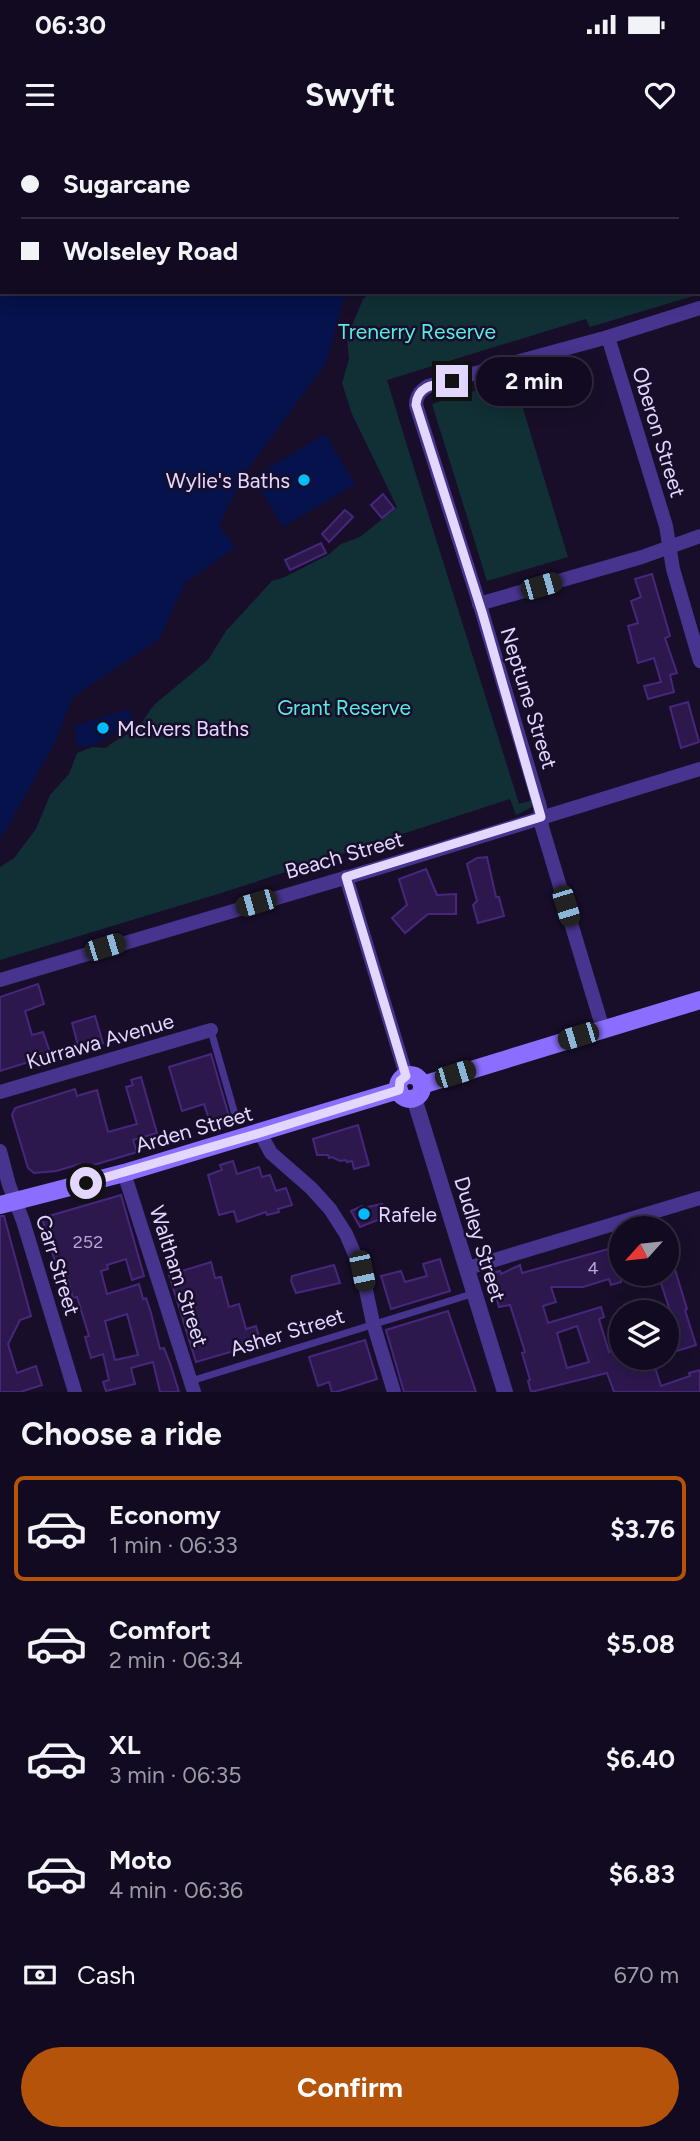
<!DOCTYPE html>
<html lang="en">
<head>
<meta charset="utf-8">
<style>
	body { margin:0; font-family:Figtree,sans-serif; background:#1f182d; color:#f1f3f6; height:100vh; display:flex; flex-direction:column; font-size:26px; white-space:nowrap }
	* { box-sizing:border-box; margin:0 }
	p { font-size:23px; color:#9c9aa5 }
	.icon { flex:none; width:38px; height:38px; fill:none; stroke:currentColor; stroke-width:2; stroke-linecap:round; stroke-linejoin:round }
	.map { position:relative; height:1252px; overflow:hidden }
	.panel { display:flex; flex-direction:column; background:#120a20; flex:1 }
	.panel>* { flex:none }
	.guide { position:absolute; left:0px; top:0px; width:700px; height:154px; box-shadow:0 4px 18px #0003,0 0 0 2px #312b3e; display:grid; align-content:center; height:154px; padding:0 21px; background:#120a20 }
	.needle { width:46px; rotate:243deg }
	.tools { position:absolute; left:609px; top:1076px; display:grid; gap:14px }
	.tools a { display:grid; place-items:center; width:70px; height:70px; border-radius:50%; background:#120a20; box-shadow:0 4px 18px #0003,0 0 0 2px #312b3e; font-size:35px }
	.end { position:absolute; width:32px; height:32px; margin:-16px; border:9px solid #e3d7ff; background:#111; box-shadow:0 0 0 4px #111 }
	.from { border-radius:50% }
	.bubble { position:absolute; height:49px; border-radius:24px; background:#120a20; box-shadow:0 4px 18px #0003,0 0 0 2px #312b3e; font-size:23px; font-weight:700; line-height:49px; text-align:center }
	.car { position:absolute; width:21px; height:42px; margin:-21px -10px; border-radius:9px; box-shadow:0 0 5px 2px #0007; background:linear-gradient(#222 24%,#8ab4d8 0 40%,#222 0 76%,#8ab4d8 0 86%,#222 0) }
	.guide b { display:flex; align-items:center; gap:24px; height:66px; font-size:26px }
	.guide b+b { border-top:2px solid #312b3e }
	.guide i { width:18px; height:18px; background:#f1f3f6 }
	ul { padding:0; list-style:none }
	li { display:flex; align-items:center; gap:21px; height:105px; margin:0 14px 10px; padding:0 7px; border:4px solid transparent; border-radius:10px }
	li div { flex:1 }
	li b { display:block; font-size:26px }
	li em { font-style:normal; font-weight:700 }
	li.current { border-color:#b45309 }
	li>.icon { width:63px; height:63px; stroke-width:1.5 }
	h2 { padding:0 21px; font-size:32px; line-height:84px }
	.pay { display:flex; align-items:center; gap:18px; height:77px; padding:0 21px; font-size:26px }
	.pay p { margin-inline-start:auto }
	.action { display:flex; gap:14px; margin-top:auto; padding:14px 21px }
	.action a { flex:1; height:80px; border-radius:42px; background:#b45309; color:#fff; font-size:28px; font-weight:700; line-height:80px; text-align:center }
	.status { display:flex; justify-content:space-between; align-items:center; height:49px; padding:0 35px; background:#120a20; direction:ltr }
	.status svg { height:19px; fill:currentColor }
	header { display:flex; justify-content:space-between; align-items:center; height:91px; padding:0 21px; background:#120a20; font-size:32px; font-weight:700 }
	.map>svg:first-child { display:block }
	.green { fill:#103035 }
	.water { fill:#05124c }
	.building { fill:#2c184d; stroke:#47277c; stroke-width:2; fill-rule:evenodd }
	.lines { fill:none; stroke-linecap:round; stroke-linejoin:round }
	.service { stroke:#47348e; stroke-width:7 }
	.minor { stroke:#47348e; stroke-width:14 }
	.tertiary { stroke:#47348e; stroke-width:16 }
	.secondary { stroke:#8b6eff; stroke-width:18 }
	.route { stroke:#e3d7ff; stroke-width:9 }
	.poi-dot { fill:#03b9ff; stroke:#180e2a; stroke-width:2.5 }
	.labels { text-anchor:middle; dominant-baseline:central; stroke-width:5; stroke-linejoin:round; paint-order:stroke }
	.number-label { font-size:18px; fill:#b5a7d2 }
	.park-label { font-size:21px; fill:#56ece1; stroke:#180e2a }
	.street-label { font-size:21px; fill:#e3d7ff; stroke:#180e2a }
	.poi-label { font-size:21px; fill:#e3d7ff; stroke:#180e2a; text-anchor:start }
</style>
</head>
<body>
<div class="status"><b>06:30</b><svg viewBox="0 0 49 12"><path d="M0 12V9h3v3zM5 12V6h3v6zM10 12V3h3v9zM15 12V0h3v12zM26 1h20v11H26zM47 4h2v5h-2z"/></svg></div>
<header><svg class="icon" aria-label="menu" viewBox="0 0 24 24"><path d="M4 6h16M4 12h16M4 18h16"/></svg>Swyft<svg class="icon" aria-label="heart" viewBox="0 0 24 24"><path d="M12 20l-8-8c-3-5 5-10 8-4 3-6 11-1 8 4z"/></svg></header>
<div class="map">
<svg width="700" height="1252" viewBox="0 0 700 1252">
	<rect width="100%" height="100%" fill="#180e2a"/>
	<g class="green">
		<path d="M426 0H700V154L590 187 586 179 387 240C430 382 475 522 519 664L533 660 532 667 516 675 510 659 218 754 0 820V727L14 718 36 689 50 655 69 634 77 613 93 607 106 608C116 598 133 594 141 584 146 577 149 571 155 564L208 520 226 491 272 441 285 437 328 415 341 404 360 397 397 367 352 274 342 243 349 219 347 198 363 159 371 152H698V2H425Z"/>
		<polygon points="514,239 568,417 487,441 432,264"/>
	</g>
	<g class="water">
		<polygon points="0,0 386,0 2,2 2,152 345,152 326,223 242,337 219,385 235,407 185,443 159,499 73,557 54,604 0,700"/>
		<polygon points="325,294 355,344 283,387 253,337"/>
		<polygon points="129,569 135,586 119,593 117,591 96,604 77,608 75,586"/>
	</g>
	<g class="building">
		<polygon points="383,354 394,368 382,378 371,365"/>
		<polygon points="345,370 353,377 329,402 322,394"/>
		<polygon points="321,403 326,413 290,430 285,420"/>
		<polygon points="652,434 670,496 665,498 677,533 670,535 674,552 648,559 644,546 661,542 654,518 638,523 628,486 638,483 631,461 641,457 635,439"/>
		<polygon points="688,562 699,602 681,608 670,567"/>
		<polygon points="487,717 496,757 499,757 504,776 478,783 473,765 477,761 467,724 477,718"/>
		<polygon points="426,729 437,755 456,754 456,774 428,774 405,793 392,778 407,765 399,739"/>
		<polygon points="38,844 44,864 25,871 32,895 43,892 51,915 0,931 0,857"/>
		<polygon points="95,876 103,903 79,909 72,883"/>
		<polygon points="211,914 228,973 233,977 235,982 212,989 204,964 182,971 169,927"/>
		<polygon points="141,937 157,993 133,1000 137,1012 97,1024 81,1027 80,1024 56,1031 34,1033 28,1028 12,975 15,968 75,949 77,956 97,950 108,992 137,984 126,947 133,945 131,940"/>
		<polygon points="358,985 369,1025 354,1029 352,1021 347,1022 346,1020 340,1021 332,1017 329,1018 328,1015 317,1015 313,999"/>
		<polygon points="233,1021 237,1034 259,1027 262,1037 270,1035 276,1051 286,1048 292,1065 278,1069 279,1072 267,1075 266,1072 237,1082 234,1071 219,1075 208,1035 222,1030 220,1025"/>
		<path d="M121 1055 144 1136 132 1140 126 1119 107 1125 108 1129 101 1131 107 1154 139 1144 143 1159 146 1158 151 1173 160 1209 164 1208 171 1226 179 1252H160L153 1222 131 1228 135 1244 106 1251 103 1242 109 1240 103 1214 91 1218 85 1197 89 1196 77 1157 73 1158 68 1140 61 1142 42 1078ZM127 1174 138 1215 115 1220 105 1181Z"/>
		<polygon points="382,1064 388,1076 360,1087 351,1071 362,1066 363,1068"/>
		<polygon points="0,1076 4,1076 31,1176 20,1180 8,1204 17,1233 36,1226 42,1245 20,1252 0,1252"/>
		<path d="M619 1106 621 1112V1142L611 1145 609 1139 583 1147H551L556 1162 543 1166 548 1183 601 1167 604 1177 599 1179 609 1212 621 1208V1218H652L661 1246 690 1236 689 1233 700 1230V1252H614L607 1233 531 1252 528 1241 530 1240 522 1213 525 1212 510 1165 499 1167 490 1133 500 1131 501 1134 520 1125 522 1133ZM577 1186 589 1222 567 1228 557 1193Z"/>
		<polygon points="667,1110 669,1110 687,1169 685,1170 696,1205 667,1214 667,1175 671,1174 658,1134 667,1134"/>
		<polygon points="440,1119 450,1151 391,1169 381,1136 401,1131 405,1142 427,1136 423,1124"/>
		<polygon points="211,1122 215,1138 221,1137 229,1167 239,1164 246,1189 256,1186 261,1203 196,1222 169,1135"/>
		<polygon points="334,1125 340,1143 296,1153 291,1141 292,1136"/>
		<polygon points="448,1171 476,1252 404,1252 386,1190"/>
		<polygon points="365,1200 377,1239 336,1252 332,1252 329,1242 318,1246 309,1217"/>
	</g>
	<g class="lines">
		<g class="service">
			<polyline points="211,891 234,971"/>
			<polyline points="191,1241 475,1153"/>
		</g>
		<g class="minor">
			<polyline points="608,197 666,386 673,429 700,521"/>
			<polyline points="479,464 642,417 700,396"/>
			<polyline points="346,737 406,935"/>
			<polyline points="0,840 375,729 700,629"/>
			<path d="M603 889 542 687 540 667 482 472 416 265C416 256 420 251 428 246L608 197 700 168"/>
			<polyline points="0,952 211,890"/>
			<polyline points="260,993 271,1013 311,1048 330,1069 346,1094 362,1131 373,1183 394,1252"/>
			<polyline points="0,1011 9,1045 23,1081 75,1252"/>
			<polyline points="124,1033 194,1252"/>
			<polyline points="468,1128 700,1058"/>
		</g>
		<polyline class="tertiary" points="414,958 505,1252"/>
		<g class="secondary">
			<circle cx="410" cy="947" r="12"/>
			<polyline points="422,945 700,860"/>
			<polyline points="0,1065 124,1033 399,950"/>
		</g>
	</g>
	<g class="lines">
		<path class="route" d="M86 1043 260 993 399 950 400 941 406 936 346 737 541 677 482 472 416 265C417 245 436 244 452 241"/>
	</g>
	<g class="poi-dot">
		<circle cx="304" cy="340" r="7"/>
		<circle cx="103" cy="588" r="7"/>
		<circle cx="364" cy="1074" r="7"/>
	</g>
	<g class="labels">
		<g class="number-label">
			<text x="88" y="1102">252</text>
			<text x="593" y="1128">4</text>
		</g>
		<g class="park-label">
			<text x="417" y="191">Trenerry Reserve</text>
			<text x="344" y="567">Grant Reserve</text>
		</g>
		<g class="street-label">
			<text transform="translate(659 292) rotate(73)">Oberon Street</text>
			<text transform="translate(529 558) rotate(73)">Neptune Street</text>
			<text transform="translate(344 715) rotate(-16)">Beach Street</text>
			<text transform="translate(100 901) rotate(-16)">Kurrawa Avenue</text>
			<text transform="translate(194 989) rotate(-16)">Arden Street</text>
			<text transform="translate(480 1099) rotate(73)">Dudley Street</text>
			<text transform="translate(58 1125) rotate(73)">Carr Street</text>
			<text transform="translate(179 1136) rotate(72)">Waltham Street</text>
			<text transform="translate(287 1192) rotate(-17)">Asher Street</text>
		</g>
		<g class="poi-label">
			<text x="290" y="340" text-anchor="end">Wylie's Baths</text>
			<text x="117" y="588">McIvers Baths</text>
			<text x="378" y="1074">Rafele</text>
		</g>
	</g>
</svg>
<div class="tools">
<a><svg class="needle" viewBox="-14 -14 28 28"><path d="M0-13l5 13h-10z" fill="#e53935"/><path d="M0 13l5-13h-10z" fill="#9c9aa5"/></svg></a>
<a><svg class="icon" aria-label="layers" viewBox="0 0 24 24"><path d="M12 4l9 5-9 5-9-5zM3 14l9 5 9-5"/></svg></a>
</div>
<i class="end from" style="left:86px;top:1043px"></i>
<i class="end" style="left:452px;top:241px"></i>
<div class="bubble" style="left:476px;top:217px;width:116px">2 min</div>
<i class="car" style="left:541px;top:446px;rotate:74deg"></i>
<i class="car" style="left:256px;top:763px;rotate:254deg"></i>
<i class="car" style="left:566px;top:766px;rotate:163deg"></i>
<i class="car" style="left:105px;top:807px;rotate:73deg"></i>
<i class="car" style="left:578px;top:896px;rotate:253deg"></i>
<i class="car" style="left:455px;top:934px;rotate:73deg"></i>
<i class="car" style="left:362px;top:1131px;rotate:168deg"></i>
<div class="guide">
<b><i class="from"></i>Sugarcane</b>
<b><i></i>Wolseley Road</b>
</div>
</div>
<section class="panel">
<h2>Choose a ride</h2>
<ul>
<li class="current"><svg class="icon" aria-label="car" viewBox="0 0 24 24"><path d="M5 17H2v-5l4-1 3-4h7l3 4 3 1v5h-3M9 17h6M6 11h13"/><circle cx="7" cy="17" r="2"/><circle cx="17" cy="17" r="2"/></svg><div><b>Economy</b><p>1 min · 06:33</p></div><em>$3.76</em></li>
<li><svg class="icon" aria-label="car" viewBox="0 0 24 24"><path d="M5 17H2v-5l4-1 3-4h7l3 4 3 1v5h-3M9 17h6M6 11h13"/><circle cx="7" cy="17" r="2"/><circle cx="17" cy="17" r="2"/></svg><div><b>Comfort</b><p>2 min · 06:34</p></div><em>$5.08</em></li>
<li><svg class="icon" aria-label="car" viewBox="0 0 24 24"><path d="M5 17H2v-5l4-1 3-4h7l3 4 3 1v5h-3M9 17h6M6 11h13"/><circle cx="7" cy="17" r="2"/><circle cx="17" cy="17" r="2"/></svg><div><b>XL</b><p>3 min · 06:35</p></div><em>$6.40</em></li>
<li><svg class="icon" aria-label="car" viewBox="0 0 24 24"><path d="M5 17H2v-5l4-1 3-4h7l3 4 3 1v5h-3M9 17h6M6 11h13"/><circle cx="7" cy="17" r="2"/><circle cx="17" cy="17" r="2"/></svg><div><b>Moto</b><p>4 min · 06:36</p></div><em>$6.83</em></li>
</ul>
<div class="pay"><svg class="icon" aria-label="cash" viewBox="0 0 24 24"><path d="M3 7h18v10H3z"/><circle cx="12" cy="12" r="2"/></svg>Cash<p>670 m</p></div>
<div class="action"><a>Confirm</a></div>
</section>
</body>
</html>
